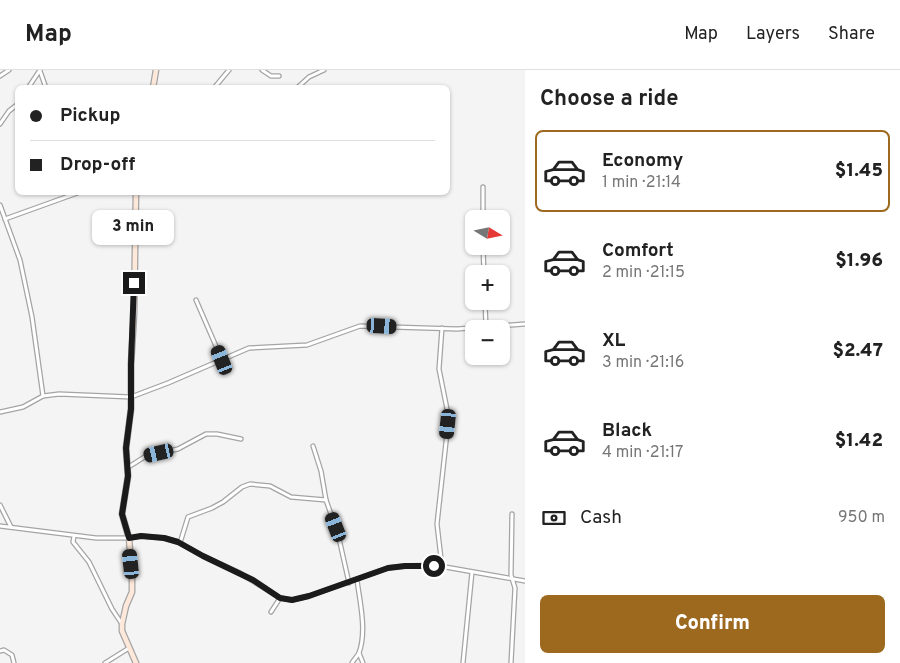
<!DOCTYPE html>
<html lang="en">
<head>
<meta charset="utf-8">
<style>
	body { margin:0; font-family:Overpass,sans-serif; background:#f6f6f6; color:#222; height:100vh; display:flex; flex-direction:column; font-size:19px; white-space:nowrap }
	* { box-sizing:border-box; margin:0 }
	p { font-size:16px; color:#767676 }
	.icon { flex:none; width:28px; height:28px; fill:none; stroke:currentColor; stroke-width:2; stroke-linecap:round; stroke-linejoin:round }
	.map { position:relative; flex:1; overflow:hidden }
	.side { display:flex; flex-direction:column; background:#fff; width:375px }
	.side>* { flex:none }
	.guide { position:absolute; left:15px; top:15px; width:435px; height:110px; border-radius:8px; box-shadow:0 1px 4px #0004; display:grid; align-content:center; height:110px; padding:0 15px; background:#fff }
	.needle { width:32px; rotate:100deg }
	.buttons { position:absolute; left:465px; top:140px; display:grid; gap:10px }
	.buttons a { display:grid; place-items:center; width:45px; height:45px; border-radius:8px; background:#fff; box-shadow:0 1px 4px #0004; font-size:25px }
	.end { position:absolute; width:22px; height:22px; margin:-11px; border:6px solid #1b1b1c; background:#fff; box-shadow:0 0 0 2px #fff }
	.from { border-radius:50% }
	.bubble { position:absolute; height:35px; border-radius:8px; background:#fff; box-shadow:0 1px 4px #0004; font-size:16px; font-weight:800; line-height:35px; text-align:center }
	.car { position:absolute; width:15px; height:30px; margin:-15px -8px; border-radius:6px; box-shadow:0 0 4px 1px #0007; background:linear-gradient(#222 24%,#8ab4d8 0 40%,#222 0 76%,#8ab4d8 0 86%,#222 0) }
	.guide b { display:flex; align-items:center; gap:18px; height:48px; font-size:19px }
	.guide b+b { border-top:1px solid #e0e0e0 }
	.guide i { width:12px; height:12px; background:#222 }
	ul { padding:0; list-style:none }
	li { display:flex; align-items:center; gap:15px; height:82px; margin:0 10px 8px; padding:0 5px; border:2px solid transparent; border-radius:8px }
	li div { flex:1 }
	li b { display:block; font-size:19px }
	li em { font-style:normal; font-weight:800 }
	li.selected { border-color:#9c691e }
	li>.icon { width:45px; height:45px; stroke-width:1.5 }
	h2 { padding:0 15px; font-size:22px; line-height:60px }
	.pay { display:flex; align-items:center; gap:12px; height:55px; padding:0 15px; font-size:19px }
	.pay p { margin-inline-start:auto }
	.action { display:flex; gap:10px; margin-top:auto; padding:10px 15px }
	.action a { flex:1; height:58px; border-radius:8px; background:#9c691e; color:#fff; font-size:20px; font-weight:800; line-height:58px; text-align:center }
	header { display:flex; align-items:center; gap:30px; box-sizing:border-box; height:70px; padding:0 25px; background:#fff; border-bottom:1px solid #e0e0e0 }
	header strong { font-size:24px }
	nav { display:flex; gap:28px; margin-inline-start:auto; font-size:18px }
	main { display:flex; flex:1; min-height:0 }
	.map>svg:first-child { display:block }
	.lines { fill:none; stroke-linecap:round; stroke-linejoin:round }
	.street-casing { stroke:#a4a4a5; stroke-width:5.5 }
	.secondary-casing { stroke:#a4a4a5; stroke-width:7 }
	.street { stroke:#fff; stroke-width:3 }
	.secondary { stroke:#fee8da; stroke-width:4.5 }
	.route { stroke:#1b1b1c; stroke-width:6 }
</style>
</head>
<body>
<header>
<strong>Map</strong>
<nav><a>Map</a><a>Layers</a><a>Share</a></nav>
</header>
<main>
<div class="map">
<svg width="525" height="593" viewBox="0 0 525 593">
	<rect width="100%" height="100%" fill="#f4f4f5"/>
	<g class="lines">
		<defs>
			<g id="street">
				<polyline points="262,0 271,6 279,6"/>
				<polyline points="40,1 46,18"/>
				<polyline points="0,6 9,0"/>
				<polyline points="298,17 309,7 324,0"/>
				<polyline points="28,18 40,0"/>
				<polyline points="214,18 229,0"/>
				<polyline points="0,54 9,41 18,34"/>
				<polyline points="483,117 483,149"/>
				<polyline points="0,135 20,190 32,247 43,326"/>
				<polyline points="5,149 80,122"/>
				<polyline points="483,176 484,204"/>
				<polyline points="196,230 222,290"/>
				<polyline points="485,231 486,258"/>
				<polyline points="442,258 439,299 447,339 448,354 437,454 442,497"/>
				<polyline points="0,342 23,337 43,326 59,324 131,327 168,313 249,278 307,275 360,256 457,259 525,254"/>
				<polyline points="313,376 321,401 326,430 338,464 349,513"/>
				<polyline points="127,398 146,386 178,379 206,364 217,364 241,369"/>
				<polyline points="0,435 11,457"/>
				<polyline points="0,456 96,468 129,468 141,466 165,468 178,472 203,486 240,503 280,528 292,530 309,526 388,498 405,496 434,495 525,511"/>
				<polyline points="74,466 73,472 89,492 112,539 122,554"/>
				<polyline points="180,473 188,447 212,438 223,432 242,417 250,414 270,416 291,427 326,430"/>
				<polyline points="271,542 280,528"/>
				<polyline points="0,581 4,580 12,585 14,593"/>
				<polyline points="359,583 363,593"/>
				<polyline points="105,593 129,578"/>
				<path d="M352 593C354 589 357 587 359 583 367 561 360 533 357 510"/>
				<polyline points="463,593 472,502"/>
				<polyline points="511,593 515,518 511,505 512,444"/>
			</g>
			<g id="secondary">
				<polyline points="153,18 156,0"/>
				<polyline points="136,593 122,561 122,554 126,536 132,522 132,508 129,468 122,444 128,406 126,378 131,339 131,294 134,245 136,122"/>
			</g>
		</defs>
		<use href="#street" class="street-casing"/>
		<use href="#secondary" class="secondary-casing"/>
		<use href="#street" class="street"/>
		<use href="#secondary" class="secondary"/>
	</g>
	<g class="lines">
		<polyline class="route" points="134,213 131,294 131,339 126,378 128,406 122,444 129,468 141,466 164,468 178,472 203,486 253,510 280,528 292,530 309,526 388,498 405,496 434,496"/>
	</g>
</svg>
<div class="buttons">
<a><svg class="needle" viewBox="-14 -14 28 28"><path d="M0-13l5 13h-10z" fill="#e53935"/><path d="M0 13l5-13h-10z" fill="#767676"/></svg></a>
<a>+</a>
<a>−</a>
</div>
<i class="end from" style="left:434px;top:496px"></i>
<i class="end" style="left:134px;top:213px"></i>
<div class="bubble" style="left:92px;top:140px;width:82px">3 min</div>
<i class="car" style="left:382px;top:256px;rotate:93deg"></i>
<i class="car" style="left:222px;top:290px;rotate:338deg"></i>
<i class="car" style="left:448px;top:354px;rotate:186deg"></i>
<i class="car" style="left:159px;top:383px;rotate:257deg"></i>
<i class="car" style="left:336px;top:457px;rotate:339deg"></i>
<i class="car" style="left:131px;top:494px;rotate:354deg"></i>
<div class="guide">
<b><i class="from"></i>Pickup</b>
<b><i></i>Drop-off</b>
</div>
</div>
<section class="side">
<h2>Choose a ride</h2>
<ul>
<li class="selected"><svg class="icon" aria-label="car" viewBox="0 0 24 24"><path d="M5 17H2v-5l4-1 3-4h7l3 4 3 1v5h-3M9 17h6M6 11h13"/><circle cx="7" cy="17" r="2"/><circle cx="17" cy="17" r="2"/></svg><div><b>Economy</b><p>1 min · 21:14</p></div><em>$1.45</em></li>
<li><svg class="icon" aria-label="car" viewBox="0 0 24 24"><path d="M5 17H2v-5l4-1 3-4h7l3 4 3 1v5h-3M9 17h6M6 11h13"/><circle cx="7" cy="17" r="2"/><circle cx="17" cy="17" r="2"/></svg><div><b>Comfort</b><p>2 min · 21:15</p></div><em>$1.96</em></li>
<li><svg class="icon" aria-label="car" viewBox="0 0 24 24"><path d="M5 17H2v-5l4-1 3-4h7l3 4 3 1v5h-3M9 17h6M6 11h13"/><circle cx="7" cy="17" r="2"/><circle cx="17" cy="17" r="2"/></svg><div><b>XL</b><p>3 min · 21:16</p></div><em>$2.47</em></li>
<li><svg class="icon" aria-label="car" viewBox="0 0 24 24"><path d="M5 17H2v-5l4-1 3-4h7l3 4 3 1v5h-3M9 17h6M6 11h13"/><circle cx="7" cy="17" r="2"/><circle cx="17" cy="17" r="2"/></svg><div><b>Black</b><p>4 min · 21:17</p></div><em>$1.42</em></li>
</ul>
<div class="pay"><svg class="icon" aria-label="cash" viewBox="0 0 24 24"><path d="M3 7h18v10H3z"/><circle cx="12" cy="12" r="2"/></svg>Cash<p>950 m</p></div>
<div class="action"><a>Confirm</a></div>
</section>
</main>
</body>
</html>
